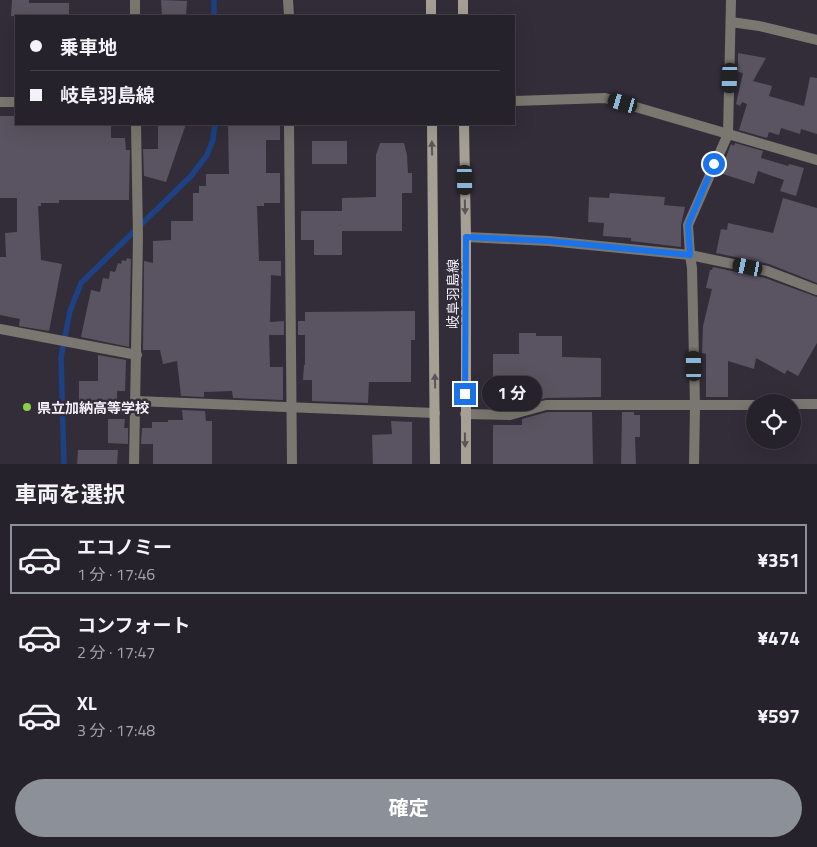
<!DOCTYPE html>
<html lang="ja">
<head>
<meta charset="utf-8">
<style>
	body { margin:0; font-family:"Titillium Web","Noto Sans JP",sans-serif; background:#2e2a34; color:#f1f3f6; height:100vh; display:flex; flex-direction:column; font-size:19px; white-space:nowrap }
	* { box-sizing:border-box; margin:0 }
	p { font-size:16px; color:#a4a4a9 }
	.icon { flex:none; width:28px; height:28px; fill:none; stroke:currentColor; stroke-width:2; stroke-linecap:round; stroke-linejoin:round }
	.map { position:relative; height:464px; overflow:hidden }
	.drawer { display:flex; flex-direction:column; background:#26222c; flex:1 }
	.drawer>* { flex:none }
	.guide { position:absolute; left:15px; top:15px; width:500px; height:110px; border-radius:0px; box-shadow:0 5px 20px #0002,0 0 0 1px #423f48; display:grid; align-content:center; height:110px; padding:0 15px; background:#26222c }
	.tools { position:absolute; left:746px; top:394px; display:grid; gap:10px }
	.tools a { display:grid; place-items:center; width:55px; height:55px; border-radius:50%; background:#26222c; box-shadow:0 5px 20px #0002,0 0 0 1px #423f48; font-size:25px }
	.end { position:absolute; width:22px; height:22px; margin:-11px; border:6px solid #1a73e8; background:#fff; box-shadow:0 0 0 2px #fff }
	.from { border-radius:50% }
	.bubble { position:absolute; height:35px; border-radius:18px; background:#26222c; box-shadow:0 5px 20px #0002,0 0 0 1px #423f48; font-size:16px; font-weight:700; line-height:35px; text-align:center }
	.car { position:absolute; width:15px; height:30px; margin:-15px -8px; border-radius:6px; box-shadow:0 0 4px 1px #0007; background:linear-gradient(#222 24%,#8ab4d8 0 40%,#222 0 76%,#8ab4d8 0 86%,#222 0) }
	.guide b { display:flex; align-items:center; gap:18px; height:48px; font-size:19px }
	.guide b+b { border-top:1px solid #423f48 }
	.guide i { width:12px; height:12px; background:#f1f3f6 }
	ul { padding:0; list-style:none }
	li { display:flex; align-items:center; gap:15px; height:70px; margin:0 10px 8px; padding:0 5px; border:2px solid transparent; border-radius:0px }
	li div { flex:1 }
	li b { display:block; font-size:19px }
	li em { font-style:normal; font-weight:700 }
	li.selected { border-color:#8c9099 }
	li>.icon { width:45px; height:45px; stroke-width:1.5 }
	h2 { padding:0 15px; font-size:22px; line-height:60px }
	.button { display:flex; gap:10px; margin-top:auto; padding:10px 15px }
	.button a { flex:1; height:58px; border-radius:30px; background:#8c9099; color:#fff; font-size:20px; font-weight:700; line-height:58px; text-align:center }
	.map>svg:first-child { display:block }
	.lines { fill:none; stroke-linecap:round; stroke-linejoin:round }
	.stream { stroke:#1d4183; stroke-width:5.5 }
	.building { fill:#5a5361 }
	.minor { stroke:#7a7770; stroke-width:10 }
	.secondary { stroke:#a59f94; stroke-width:10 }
	.oneway { fill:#5b555a }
	.route { stroke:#1a73e8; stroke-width:6 }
	.poi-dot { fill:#8ace48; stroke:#332d3a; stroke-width:2 }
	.labels { text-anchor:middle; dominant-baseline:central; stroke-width:5; stroke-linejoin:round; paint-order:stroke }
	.street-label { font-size:14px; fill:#f5f1fa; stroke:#332d3a }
	.poi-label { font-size:14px; font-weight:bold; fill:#f5f1fa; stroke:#332d3a; text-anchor:start }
</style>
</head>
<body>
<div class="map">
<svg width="817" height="465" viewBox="0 0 817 465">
	<rect width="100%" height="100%" fill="#332d3a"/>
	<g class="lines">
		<g class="stream">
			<polyline points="214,0 214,16"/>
			<polyline points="64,465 61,357 70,311 81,283 191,176 207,155 213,140 215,124"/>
		</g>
	</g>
	<g class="building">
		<polygon points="12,0 29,0 29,3 69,3 69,16 11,16"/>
		<polygon points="161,0 187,1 186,16 162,16"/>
		<polygon points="738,53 766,58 753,81 772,86 769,96 804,106 810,77 817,78 817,134 801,129 800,134 781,128 779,135 769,132 767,138 739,130 747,104 742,102 740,106 736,104 743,73 738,72"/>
		<polygon points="0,116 16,116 16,124 111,124 111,138 125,138 126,150 130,150 129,200 59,200 59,203 41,203 41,206 38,206 41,260 62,264 49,331 19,326 20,319 0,315 0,257 6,257 5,233 17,232 17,198 0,198"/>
		<polygon points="158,124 186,124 166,182 144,176 143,149 158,149"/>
		<polygon points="228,124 280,124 280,140 266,140 266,173 280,173 280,203 264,203 264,206 257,206 259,261 281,261 281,276 271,275 270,322 284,321 284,335 269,335 270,367 283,367 283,400 233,398 232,391 204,392 204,397 181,396 177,361 163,364 160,350 143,350 144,261 153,263 153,241 171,240 171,221 193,221 193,193 199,193 199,186 206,186 206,174 229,174"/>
		<rect x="312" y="141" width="35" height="23"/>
		<polygon points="380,143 404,143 407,155 408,173 412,173 412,193 402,193 402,231 342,231 342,255 314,255 314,240 301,240 301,211 342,211 342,198 376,197 376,155"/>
		<polygon points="735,143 763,151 761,158 788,166 789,164 804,168 796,196 780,191 784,180 758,171 754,184 720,173 731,144 734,146"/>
		<polygon points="610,193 665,197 664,205 685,207 681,225 681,247 631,241 631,238 603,236 604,223 588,222 589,197 609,198"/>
		<polygon points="783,198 817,208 817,283 769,264 716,253 721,229 727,230 728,223 773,233"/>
		<polygon points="127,258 131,259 129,347 81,337 91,290 100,292 103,278 109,279 110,271 115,272 118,263 121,264 122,260 126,261"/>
		<polygon points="713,267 765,278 817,297 817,343 798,376 787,370 785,374 756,358 754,369 728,361 728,397 706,397 706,354 702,353 703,326 712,289 706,288 710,270 712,270"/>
		<polygon points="415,311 415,340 411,340 411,382 369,382 368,403 312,401 312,380 303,380 304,365 305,365 305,335 298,335 298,321 305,321 305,312"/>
		<polygon points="519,333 536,333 536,336 562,336 562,357 601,358 601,397 546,398 522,405 521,385 493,385 493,354 519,354"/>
		<polygon points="98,355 126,360 125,391 117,391 117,410 79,410 79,381 98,381"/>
		<polygon points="182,410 205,411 206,421 212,421 212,465 153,465 153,444 141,444 142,428 152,428 152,422 168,422 168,420 183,420"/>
		<polygon points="547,412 592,412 593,465 493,464 493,425 522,425 522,419"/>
		<polygon points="622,412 634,412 634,415 640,415 640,437 635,437 636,465 621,465"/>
		<polygon points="108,419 125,419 124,428 128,428 128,444 108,443"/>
		<polygon points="391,421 412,422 412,465 373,465 372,435 392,434"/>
		<polygon points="78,450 118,450 117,465 77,465"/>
	</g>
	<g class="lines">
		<g class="minor">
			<polyline points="135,0 135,16"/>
			<polyline points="288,0 289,16"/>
			<polyline points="731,22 759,26 817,40"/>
			<polyline points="514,101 605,98 817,160"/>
			<polyline points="0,102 16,102"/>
			<polyline points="289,124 292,465"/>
			<polyline points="466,237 549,241 690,255 767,271 817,290"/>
			<polyline points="0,329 137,355"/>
			<polyline points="136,401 435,413"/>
			<polyline points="792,404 817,404"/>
			<polyline points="465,414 510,415 546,405 755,405"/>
			<polyline points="134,465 138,237 136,124"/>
			<polyline points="694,465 695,406 692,268 690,255 688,225 728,134 731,0"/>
		</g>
		<g class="secondary">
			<polyline points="431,0 431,16"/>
			<polyline points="463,0 463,16"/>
			<polyline points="432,124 435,465"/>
			<polyline points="464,124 466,237 466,465"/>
		</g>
	</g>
	<defs><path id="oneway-solid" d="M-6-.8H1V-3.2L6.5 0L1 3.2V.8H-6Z" transform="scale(1.25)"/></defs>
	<g class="oneway">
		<use href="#oneway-solid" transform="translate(432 148) rotate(-91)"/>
		<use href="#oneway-solid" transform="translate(465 207) rotate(89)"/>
		<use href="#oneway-solid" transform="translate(435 381) rotate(-91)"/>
		<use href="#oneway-solid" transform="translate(465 440) rotate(89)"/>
	</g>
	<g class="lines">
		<polyline class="route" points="465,394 466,237 549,241 690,255 688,225 714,164"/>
	</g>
	<circle class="poi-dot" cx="27" cy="407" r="5"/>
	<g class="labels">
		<g class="street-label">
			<text transform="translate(452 294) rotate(-90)">岐阜羽島線</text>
		</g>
		<g class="poi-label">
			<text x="37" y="407">県立加納高等学校</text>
		</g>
	</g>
</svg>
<div class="tools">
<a><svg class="icon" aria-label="locate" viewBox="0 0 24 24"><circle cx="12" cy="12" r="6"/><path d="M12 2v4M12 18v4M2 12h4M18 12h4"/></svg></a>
</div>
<i class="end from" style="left:714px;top:164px"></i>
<i class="end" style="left:465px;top:394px"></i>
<div class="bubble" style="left:482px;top:376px;width:60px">1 分</div>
<i class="car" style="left:730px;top:78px;rotate:182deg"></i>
<i class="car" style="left:623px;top:103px;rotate:286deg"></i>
<i class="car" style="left:465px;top:180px;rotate:179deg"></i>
<i class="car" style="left:748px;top:267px;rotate:282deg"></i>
<i class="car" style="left:694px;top:366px;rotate:359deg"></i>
<div class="guide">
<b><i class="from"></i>乗車地</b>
<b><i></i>岐阜羽島線</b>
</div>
</div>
<section class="drawer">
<h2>車両を選択</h2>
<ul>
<li class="selected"><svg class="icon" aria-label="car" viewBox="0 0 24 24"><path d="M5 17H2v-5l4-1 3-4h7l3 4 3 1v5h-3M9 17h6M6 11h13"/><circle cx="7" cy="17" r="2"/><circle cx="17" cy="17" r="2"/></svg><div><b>エコノミー</b><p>1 分 · 17:46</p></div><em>¥351</em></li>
<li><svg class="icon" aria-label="car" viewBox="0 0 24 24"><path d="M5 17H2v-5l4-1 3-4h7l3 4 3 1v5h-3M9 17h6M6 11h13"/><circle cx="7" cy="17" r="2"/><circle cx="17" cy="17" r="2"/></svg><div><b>コンフォート</b><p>2 分 · 17:47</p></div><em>¥474</em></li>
<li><svg class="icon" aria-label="car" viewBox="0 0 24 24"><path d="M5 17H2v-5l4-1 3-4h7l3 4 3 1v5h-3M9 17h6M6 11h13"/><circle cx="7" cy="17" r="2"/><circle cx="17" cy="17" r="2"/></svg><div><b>XL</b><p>3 分 · 17:48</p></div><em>¥597</em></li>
</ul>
<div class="button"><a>確定</a></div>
</section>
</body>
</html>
